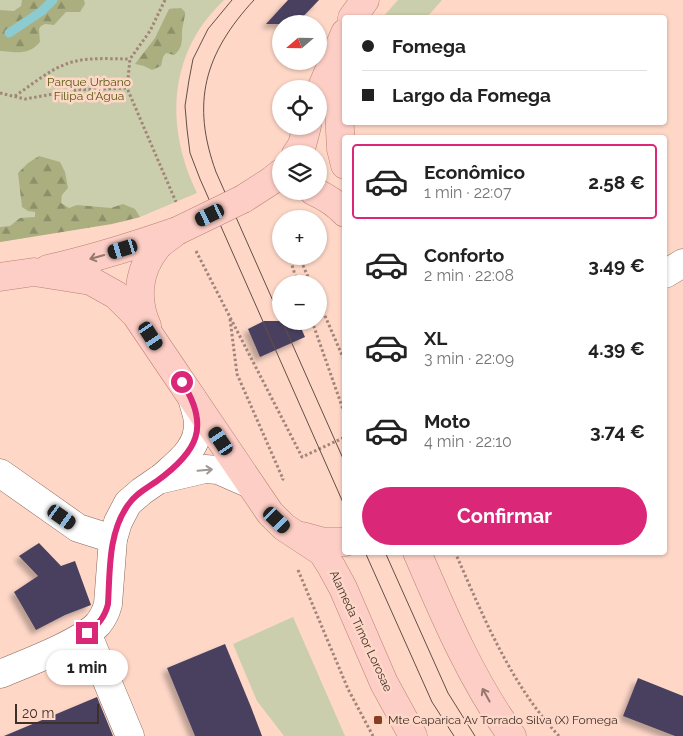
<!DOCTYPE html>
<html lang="pt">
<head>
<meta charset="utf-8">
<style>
	body { margin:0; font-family:Raleway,sans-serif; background:#f6f6f6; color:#222; height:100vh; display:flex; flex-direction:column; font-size:19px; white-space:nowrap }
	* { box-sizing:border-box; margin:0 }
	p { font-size:16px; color:#767676 }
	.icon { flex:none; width:28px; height:28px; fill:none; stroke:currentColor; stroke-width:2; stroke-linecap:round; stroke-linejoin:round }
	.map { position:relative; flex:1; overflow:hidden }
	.details { position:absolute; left:342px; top:135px; width:325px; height:420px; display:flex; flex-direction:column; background:#fff; border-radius:5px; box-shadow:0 1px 4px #0004 }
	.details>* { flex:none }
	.banner { position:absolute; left:342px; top:15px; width:325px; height:110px; border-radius:5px; box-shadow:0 1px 4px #0004; display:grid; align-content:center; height:110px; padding:0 20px; background:#fff }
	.needle { width:32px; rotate:250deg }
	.controls { position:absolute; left:272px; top:15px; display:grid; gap:10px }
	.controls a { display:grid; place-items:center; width:55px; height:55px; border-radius:50%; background:#fff; box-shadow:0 1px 4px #0004; font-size:25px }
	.scale { position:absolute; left:15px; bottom:12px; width:84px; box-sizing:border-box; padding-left:5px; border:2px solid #3e2f29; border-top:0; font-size:14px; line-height:18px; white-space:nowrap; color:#3e2f29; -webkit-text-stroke:4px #fed7c7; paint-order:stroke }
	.end { position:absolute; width:22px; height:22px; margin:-11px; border:6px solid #db2777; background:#fff; box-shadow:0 0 0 2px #fff }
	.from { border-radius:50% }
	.bubble { position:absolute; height:35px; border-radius:18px; background:#fff; box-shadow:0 1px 4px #0004; font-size:16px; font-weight:700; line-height:35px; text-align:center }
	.car { position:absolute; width:15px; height:30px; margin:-15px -8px; border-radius:6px; box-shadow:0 0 4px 1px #0007; background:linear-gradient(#222 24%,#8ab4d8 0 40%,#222 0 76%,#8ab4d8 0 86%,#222 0) }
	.banner b { display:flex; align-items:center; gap:18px; height:48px; font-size:19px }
	.banner b+b { border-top:1px solid #e0e0e0 }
	.banner i { width:12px; height:12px; background:#222 }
	ul { padding:9px 0 0; list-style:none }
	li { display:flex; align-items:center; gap:15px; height:75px; margin:0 10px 8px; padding:0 10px; border:2px solid transparent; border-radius:5px }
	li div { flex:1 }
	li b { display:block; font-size:19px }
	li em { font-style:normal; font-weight:700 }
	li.on { border-color:#db2777 }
	li>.icon { width:45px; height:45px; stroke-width:1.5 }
	.action { display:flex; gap:10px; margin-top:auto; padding:10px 20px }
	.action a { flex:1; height:58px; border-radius:30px; background:#db2777; color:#fff; font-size:20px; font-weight:700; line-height:58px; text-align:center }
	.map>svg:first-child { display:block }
	.green { fill:#cbcead }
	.forest { fill:url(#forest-firs) }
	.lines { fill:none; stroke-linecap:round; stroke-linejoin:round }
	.stream { stroke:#8ccbd0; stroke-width:9 }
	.building { fill:#48415e; filter:url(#shadow) }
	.minor-casing { stroke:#886658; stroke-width:29 }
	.major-casing { stroke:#ba8176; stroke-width:29 }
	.path { stroke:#a1857a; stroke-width:3; stroke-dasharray:2.5 2.5; stroke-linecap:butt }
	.minor { stroke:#fff; stroke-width:28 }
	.major { stroke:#fdcec5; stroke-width:28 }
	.tram { stroke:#624f47; stroke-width:1 }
	.major-bridge-casing { stroke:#ba8176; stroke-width:29; stroke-linecap:butt }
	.major-bridge { stroke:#fdcec5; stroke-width:28 }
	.oneway { stroke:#94776f }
	.oneway2 { stroke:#9e9794 }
	.route { stroke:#db2777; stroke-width:6 }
	.poi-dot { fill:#873f21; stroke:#fed7c7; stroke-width:2 }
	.labels { text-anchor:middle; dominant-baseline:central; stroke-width:5; stroke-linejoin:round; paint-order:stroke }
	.park-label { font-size:12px; fill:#575a0d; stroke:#fed7c7 }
	.street-label { font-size:12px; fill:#3e2f29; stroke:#fed7c7 }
	.poi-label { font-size:12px; fill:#3e2f29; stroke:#fed7c7; text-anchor:start }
</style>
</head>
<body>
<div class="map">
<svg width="683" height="736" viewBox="0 0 683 736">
	<defs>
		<pattern id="forest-firs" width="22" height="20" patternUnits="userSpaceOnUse" patternTransform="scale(1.25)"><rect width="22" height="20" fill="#abaf80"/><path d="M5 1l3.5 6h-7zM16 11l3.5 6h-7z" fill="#8d8f69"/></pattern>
		<filter id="shadow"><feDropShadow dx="-4.5" dy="4.5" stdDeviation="2.5" flood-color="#0004"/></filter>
	</defs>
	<rect width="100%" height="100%" fill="#fed7c7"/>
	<g class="green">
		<path d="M0 0H224C214 10 205 20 197 33 167 83 172 142 197 193L140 217 126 221 0 242Z"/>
		<polygon points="398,0 442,0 427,17 383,17"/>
		<polygon points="293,617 345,736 284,736 257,701 233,644"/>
	</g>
	<g class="forest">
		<path d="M22 0H84L85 4 80 12H66L54 25 45 24 41 26 39 29 40 42C28 56 16 52 0 51V10L14 11 21 6Z"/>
		<path d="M181 8 185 12C185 18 182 27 182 33 182 42 182 49 174 55L166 53 163 57 161 66 152 70 144 66 135 64 155 38 169 9Z"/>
		<polygon points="39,156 60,162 65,172 68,188 62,195 61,203 69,208 77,205 111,208 123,204 135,209 140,217 112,224 0,242 0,227 10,226 20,218 35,217 35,212 28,211 22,207 18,173 28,163"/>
	</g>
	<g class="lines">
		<polyline class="stream" points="9,33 42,11 53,0"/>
	</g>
	<g class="building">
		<polygon points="288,0 319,0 296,24 266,24"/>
		<polygon points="264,321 298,321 305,337 260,357 248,329"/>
		<polygon points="39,543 61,566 75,561 91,605 65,615 36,630 14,592 38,576 19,556"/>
		<polygon points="225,644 251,707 262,736 195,736 167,668"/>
		<polygon points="638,678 683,696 683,736 675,736 623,716"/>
		<polygon points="97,697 113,736 4,736"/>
	</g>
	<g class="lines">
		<defs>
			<g id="minor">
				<polyline points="665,274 683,263"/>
				<polyline points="0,473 78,528 113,539"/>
				<path d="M160 479C178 463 200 448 198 421 197 414 194 405 192 398"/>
				<polyline points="87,633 130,736"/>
				<path d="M0 674C24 664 81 643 98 624 103 618 106 612 108 604L113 539 118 522 128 503 142 491 158 480 205 469 218 470 250 484"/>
			</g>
			<g id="major">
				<polyline points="352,18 365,0"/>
				<polyline points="336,55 341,149 345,165"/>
				<polyline points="319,94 345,33"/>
				<polyline points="296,154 302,145 307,126"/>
				<path d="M313 191C326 197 336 203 345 213"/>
				<polyline points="243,199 271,181 281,173"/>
				<path d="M48 269C92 259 134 246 177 231"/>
				<polyline points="0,277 34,272 91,281 116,295 136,315 270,513 284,527 322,552 331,566 343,588 384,683 413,736"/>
				<path d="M147 326C135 299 138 270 157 247 161 242 168 238 173 234"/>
				<polyline points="302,536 324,542 345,542"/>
				<path d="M417 552C444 615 472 681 512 736"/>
			</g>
		</defs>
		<use href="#minor" class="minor-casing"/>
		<use href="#major" class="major-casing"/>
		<g class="path">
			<polyline points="165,0 150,31 130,59 127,88 176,202"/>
			<polyline points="0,93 25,99 76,90 127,88"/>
			<path d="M15 96C33 84 51 68 72 62 90 57 111 59 130 59"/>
			<polyline points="196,251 302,457 345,437"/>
			<polyline points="289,256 298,284"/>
			<polyline points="299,256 311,284"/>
			<polyline points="344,297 345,299"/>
			<polyline points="319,302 345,362"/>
			<polyline points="230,319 237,374 283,479 282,480"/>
			<polyline points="312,321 345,415"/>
			<path d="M455 552C483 616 511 685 559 736"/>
			<polyline points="298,570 348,689 373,736"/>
		</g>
		<use href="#minor" class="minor"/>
		<use href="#major" class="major"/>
		<g class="tram">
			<polyline points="232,0 208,29 193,59 189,80 185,106 187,129 190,153 200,179 345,507"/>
			<path d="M254 0C204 54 191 103 216 172L281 319"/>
			<polyline points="282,321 345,463"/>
			<polyline points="365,552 432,702 454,736"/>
			<polyline points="385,552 448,693 475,736"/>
		</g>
		<defs>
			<polyline id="major-bridge" points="177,231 243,199"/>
		</defs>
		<use href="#major-bridge" class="major-bridge-casing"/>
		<use href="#major-bridge" class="major-bridge"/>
	</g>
	<defs><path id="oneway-shaft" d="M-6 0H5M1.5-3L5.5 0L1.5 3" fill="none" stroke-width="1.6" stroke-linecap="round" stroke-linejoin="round" transform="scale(1.25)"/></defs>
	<g class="oneway">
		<use href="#oneway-shaft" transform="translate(97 257) rotate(164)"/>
		<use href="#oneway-shaft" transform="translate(486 695) rotate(-119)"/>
	</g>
	<use class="oneway2" href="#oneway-shaft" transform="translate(205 470) rotate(-5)"/>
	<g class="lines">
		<path class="route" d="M87 633C98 625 105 617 108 604 110 571 108 533 128 505 135 494 147 488 157 481 197 452 211 427 182 382"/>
	</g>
	<rect class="poi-dot" x="373" y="715" width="10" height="10" rx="2.5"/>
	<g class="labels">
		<g class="park-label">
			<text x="89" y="82">Parque Urbano<tspan x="89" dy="14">Filipa d'Água</tspan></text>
		</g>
		<g class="street-label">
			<text transform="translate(361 631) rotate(65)">Alameda Timor Lorosae</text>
		</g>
		<g class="poi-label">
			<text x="388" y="720">Mte Caparica Av Torrado Silva (X) Fomega</text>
		</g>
	</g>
</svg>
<div class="controls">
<a><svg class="needle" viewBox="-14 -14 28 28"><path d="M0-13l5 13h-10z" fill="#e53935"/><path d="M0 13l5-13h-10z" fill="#767676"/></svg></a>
<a><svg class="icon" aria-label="locate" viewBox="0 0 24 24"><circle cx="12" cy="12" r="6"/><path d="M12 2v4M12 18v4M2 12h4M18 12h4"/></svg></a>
<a><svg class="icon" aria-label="layers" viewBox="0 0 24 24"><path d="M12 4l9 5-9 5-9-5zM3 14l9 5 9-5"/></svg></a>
<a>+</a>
<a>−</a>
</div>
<div class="scale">20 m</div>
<i class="end from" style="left:182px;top:382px"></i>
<i class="end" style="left:87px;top:633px"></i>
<div class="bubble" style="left:46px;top:650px;width:82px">1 min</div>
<i class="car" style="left:210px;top:215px;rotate:244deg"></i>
<i class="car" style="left:123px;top:249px;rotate:253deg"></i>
<i class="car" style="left:151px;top:336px;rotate:147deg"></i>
<i class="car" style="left:221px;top:441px;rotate:326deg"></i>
<i class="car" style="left:62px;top:517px;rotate:125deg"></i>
<i class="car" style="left:277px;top:520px;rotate:134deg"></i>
<div class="banner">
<b><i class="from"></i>Fomega</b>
<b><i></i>Largo da Fomega</b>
</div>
<section class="details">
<ul>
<li class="on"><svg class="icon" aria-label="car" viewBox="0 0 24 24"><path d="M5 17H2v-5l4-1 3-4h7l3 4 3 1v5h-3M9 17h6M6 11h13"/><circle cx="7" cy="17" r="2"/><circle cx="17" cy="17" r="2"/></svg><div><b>Econômico</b><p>1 min · 22:07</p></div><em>2.58 €</em></li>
<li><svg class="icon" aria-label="car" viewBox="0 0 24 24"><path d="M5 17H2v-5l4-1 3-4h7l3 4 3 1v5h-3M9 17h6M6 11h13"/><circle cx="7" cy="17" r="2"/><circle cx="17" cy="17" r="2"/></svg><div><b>Conforto</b><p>2 min · 22:08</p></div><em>3.49 €</em></li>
<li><svg class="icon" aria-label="car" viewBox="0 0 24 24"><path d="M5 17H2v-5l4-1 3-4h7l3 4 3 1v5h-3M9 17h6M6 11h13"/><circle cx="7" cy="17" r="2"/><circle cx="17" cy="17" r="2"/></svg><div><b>XL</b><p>3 min · 22:09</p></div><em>4.39 €</em></li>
<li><svg class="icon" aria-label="car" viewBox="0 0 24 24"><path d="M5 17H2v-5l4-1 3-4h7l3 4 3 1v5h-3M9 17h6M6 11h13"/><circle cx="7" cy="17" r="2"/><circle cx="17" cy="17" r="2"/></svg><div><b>Moto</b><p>4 min · 22:10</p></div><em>3.74 €</em></li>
</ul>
<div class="action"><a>Confirmar</a></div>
</section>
</div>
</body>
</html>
